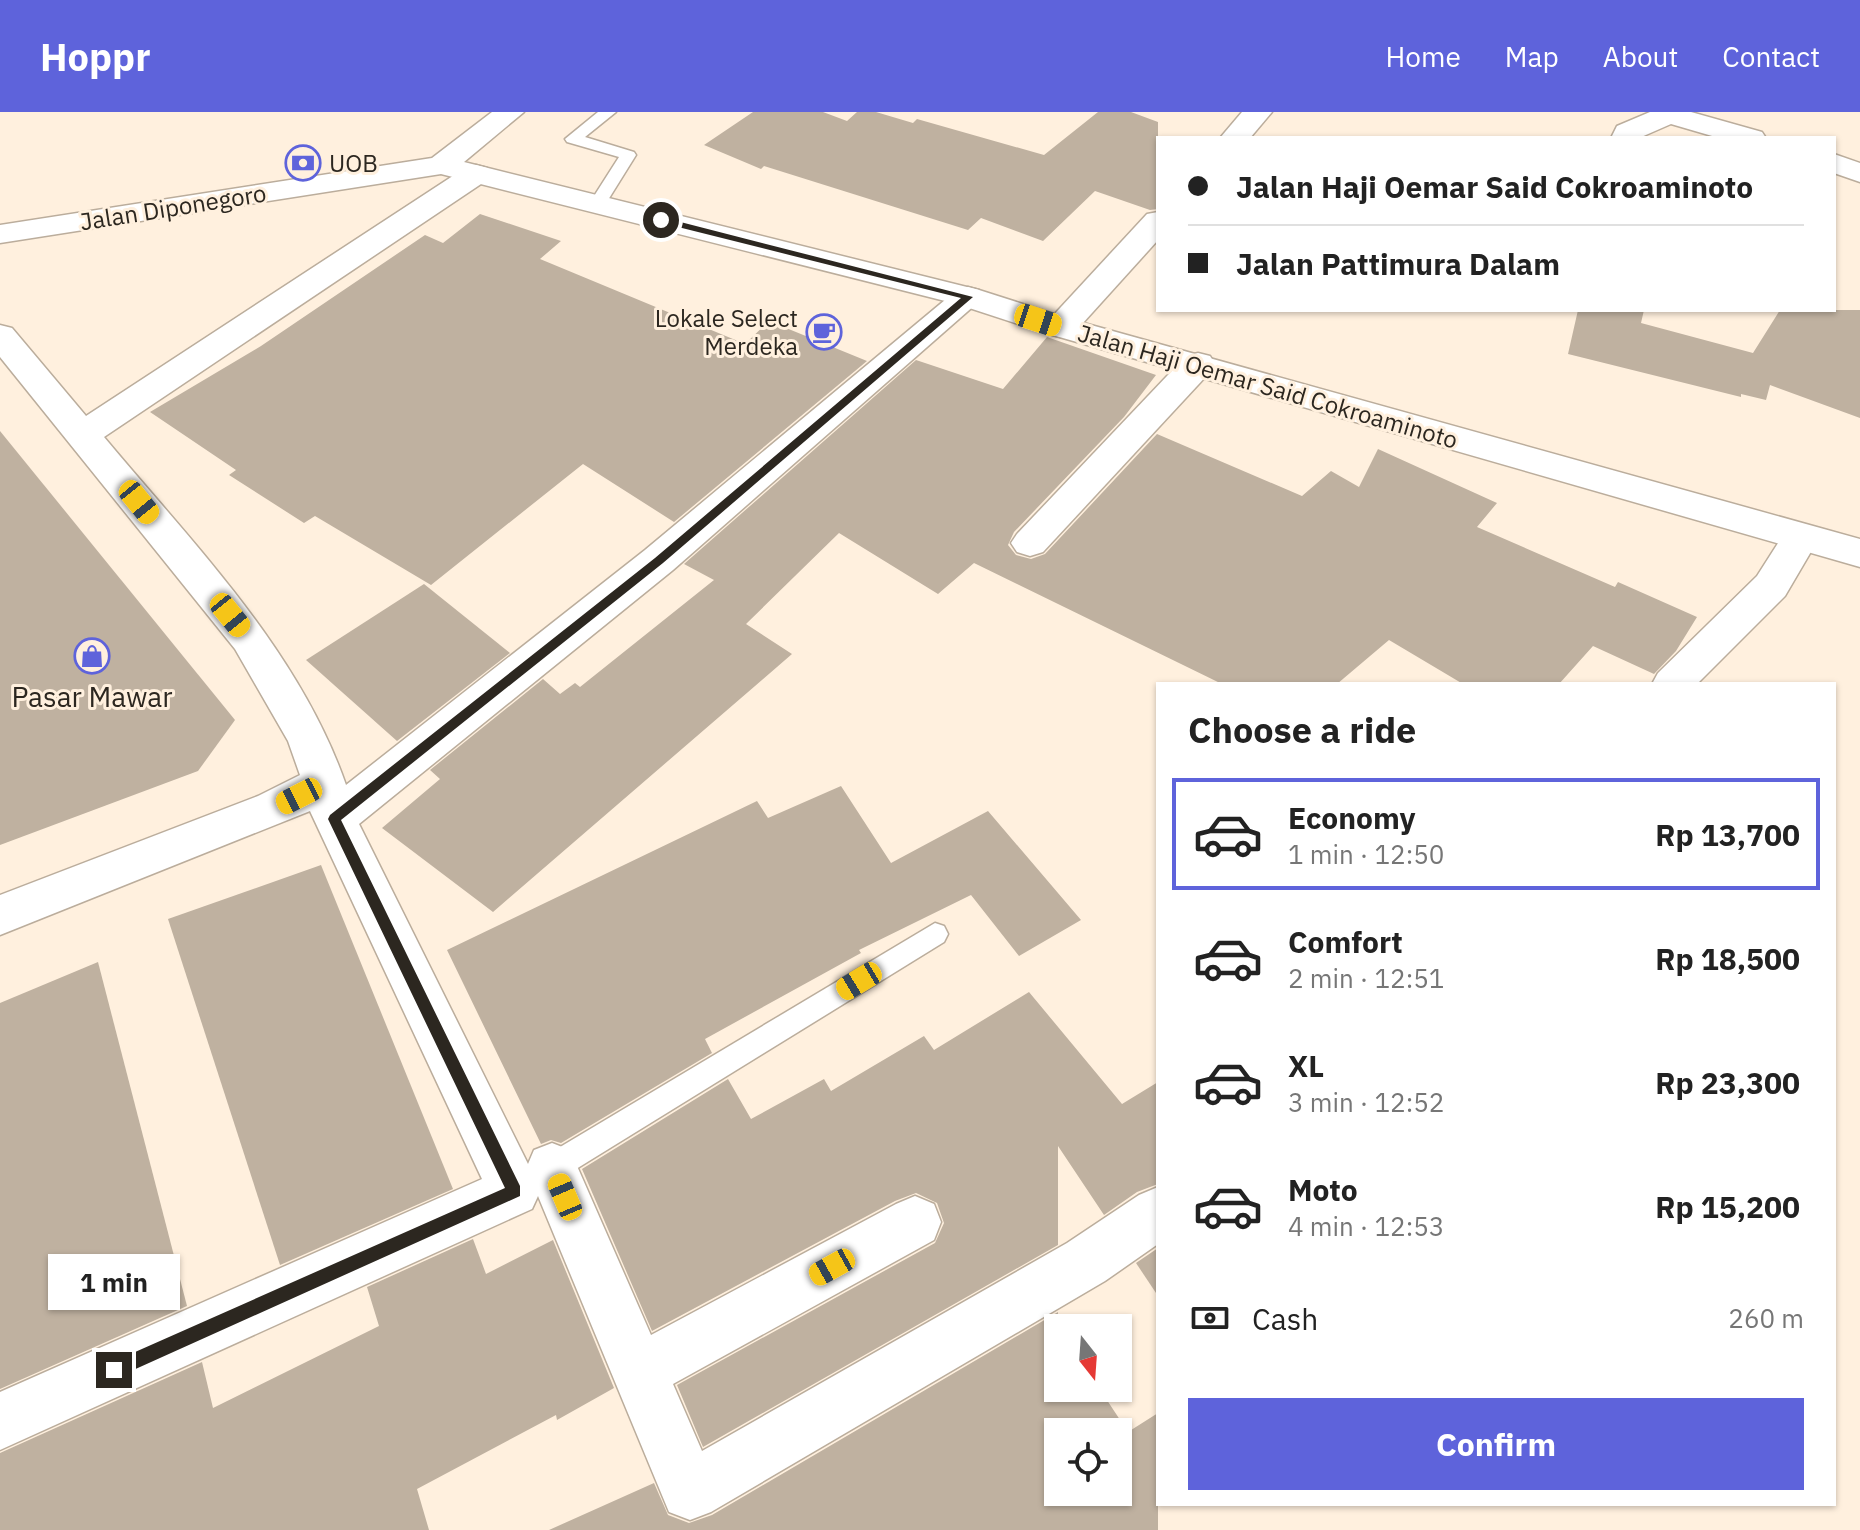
<!DOCTYPE html>
<html lang="en">
<head>
<meta charset="utf-8">
<style>
	body { margin:0; font-family:"IBM Plex Sans",sans-serif; background:#f6f6f6; color:#222; height:100vh; display:flex; flex-direction:column; font-size:30px; white-space:nowrap }
	* { box-sizing:border-box; margin:0 }
	p { font-size:26px; color:#767676 }
	.icon { flex:none; width:44px; height:44px; fill:none; stroke:currentColor; stroke-width:2; stroke-linecap:round; stroke-linejoin:round }
	.map { position:relative; flex:1; overflow:hidden }
	.side { position:absolute; left:1156px; top:570px; width:680px; height:824px; display:flex; flex-direction:column; background:#fff; border-radius:0px; box-shadow:0 2px 6px #0004 }
	.side>* { flex:none }
	.top-card { position:absolute; left:1156px; top:24px; width:680px; height:176px; border-radius:0px; box-shadow:0 2px 6px #0004; display:grid; align-content:center; height:176px; padding:0 32px; background:#fff }
	.needle { width:52px; rotate:163deg }
	.tools { position:absolute; left:1044px; top:1202px; display:grid; gap:16px }
	.tools a { display:grid; place-items:center; width:88px; height:88px; border-radius:0px; background:#fff; box-shadow:0 2px 6px #0004; font-size:40px }
	.end { position:absolute; width:36px; height:36px; margin:-18px; border:10px solid #2c2720; background:#fff; box-shadow:0 0 0 4px #fff }
	.from { border-radius:50% }
	.bubble { position:absolute; height:56px; border-radius:0px; background:#fff; box-shadow:0 2px 6px #0004; font-size:26px; font-weight:700; line-height:56px; text-align:center }
	.car { position:absolute; width:24px; height:48px; margin:-24px -12px; border-radius:10px; box-shadow:0 0 6px 2px #0007; background:linear-gradient(#f5c518 24%,#345 0 40%,#f5c518 0 76%,#345 0 86%,#f5c518 0) }
	.top-card b { display:flex; align-items:center; gap:28px; height:76px; font-size:30px }
	.top-card b+b { border-top:2px solid #e0e0e0 }
	.top-card i { width:20px; height:20px; background:#222 }
	ul { padding:0; list-style:none }
	li { display:flex; align-items:center; gap:24px; height:112px; margin:0 16px 12px; padding:0 16px; border:4px solid transparent; border-radius:0px }
	li div { flex:1 }
	li b { display:block; font-size:30px }
	li em { font-style:normal; font-weight:700 }
	li.selected { border-color:#5e63db }
	li>.icon { width:72px; height:72px; stroke-width:1.5 }
	h2 { padding:0 32px; font-size:36px; line-height:96px }
	.pay { display:flex; align-items:center; gap:20px; height:88px; padding:0 32px; font-size:30px }
	.pay p { margin-inline-start:auto }
	.button { display:flex; gap:16px; margin-top:auto; padding:16px 32px }
	.button a { flex:1; height:92px; border-radius:0px; background:#5e63db; color:#fff; font-size:32px; font-weight:700; line-height:92px; text-align:center }
	header { display:flex; align-items:center; gap:48px; box-sizing:border-box; height:112px; padding:0 40px; background:#5e63db; color:#fff }
	header strong { font-size:38px }
	nav { display:flex; gap:44px; margin-inline-start:auto; font-size:28px }
	.map>svg:first-child { display:block }
	.building { fill:#bfb1a0; fill-rule:evenodd }
	.lines { fill:none; stroke-linecap:round; stroke-linejoin:round }
	.service-casing { stroke:#bbad9c; stroke-width:3 }
	.minor-casing { stroke:#bbad9c; stroke-width:3 }
	.tertiary-casing { stroke:#bbad9c; stroke-width:3 }
	.service { fill:#fff; fill-rule:evenodd }
	.minor { fill:#fff; fill-rule:evenodd }
	.tertiary { fill:#fff; fill-rule:evenodd }
	.route { fill:#2c2720 }
	.labels { text-anchor:middle; dominant-baseline:central; stroke-width:6; stroke-linejoin:round; paint-order:stroke }
	.far-poi-label { font-size:24px; fill:#2c2720; stroke:#fff0de; text-anchor:start }
	.far-street-label { font-size:24px; fill:#2c2720; stroke:#fff0de }
	.poi-label { font-size:28px; fill:#2c2720; stroke:#fff0de }
</style>
</head>
<body>
<header>
<strong>Hoppr</strong>
<nav><a>Home</a><a>Map</a><a>About</a><a>Contact</a></nav>
</header>
<div class="map">
<svg width="1860" height="1418" viewBox="0 0 1860 1418">
	<rect width="100%" height="100%" fill="#fff0de"/>
	<g class="building">
		<polygon points="753,0 823,0 847,9 857,0 876,0 913,11 917,7 1044,43 1098,0 1131,0 1158,10 1158,97 1150,98 1095,79 1043,129 981,106 968,118 764,54 761,57 704,33"/>
		<polygon points="480,102 561,129 540,147 745,232 769,209 867,249 674,410 583,352 431,473 315,404 304,411 229,363 236,358 150,300 261,234 425,123 443,131"/>
		<polygon points="1578,198 1644,198 1641,211 1753,241 1780,198 1860,198 1860,306 1770,273 1766,288 1741,282 1741,285 1568,242"/>
		<polygon points="1047,225 1156,263 1124,305 1014,420 1008,433 1016,443 1031,447 1045,442 1157,322 1302,384 1331,359 1359,375 1378,337 1497,391 1477,415 1615,475 1618,470 1697,505 1676,539 1654,562 1593,534 1559,572 1463,572 1389,528 1337,572 1222,572 974,451 938,482 839,421 746,512 792,542 493,800 382,716 440,667 430,658 543,567 560,582 575,571 580,575 714,468 684,452 916,248 1003,277"/>
		<polygon points="0,319 235,608 198,659 0,733"/>
		<polygon points="424,472 510,541 397,629 306,548"/>
		<polygon points="841,674 891,751 988,699 1081,808 1019,844 971,783 859,838 861,841 705,927 712,941 561,1031 551,1028 541,1032 447,838 757,689 768,706"/>
		<polygon points="321,753 453,1077 280,1153 168,807"/>
		<polygon points="98,850 187,1194 0,1277 0,891"/>
		<polygon points="1029,880 1122,992 1158,970 1158,1072 1137,1080 1104,1103 1058,1034 1058,1133 703,1335 677,1273 935,1131 944,1111 937,1091 916,1081 895,1089 652,1219 582,1057 728,967 751,1007 824,967 831,979 924,924 934,938"/>
		<polygon points="473,1127 486,1162 553,1128 614,1276 557,1308 556,1303 417,1377 429,1418 0,1418 0,1341 202,1250 213,1296 379,1214 367,1175"/>
		<polygon points="1158,1136 1158,1184 1136,1151"/>
		<path d="M1058 1200V1276H1099L1128 1320 1158 1301V1418H549L654 1371 668 1403 689 1411 712 1403ZM1058 1320H1118V1380H1058Z"/>
	</g>
	<g class="lines">
		<defs>
			<g id="service">
				<polygon points="598,0 616,0 585,25 634,40 636,43 603,96 597,97 589,92 619,45 567,30 565,27"/>
				<polygon points="935,811 944,814 948,822 944,830 555,1070 545,1074 535,1070 531,1060 535,1050"/>
			</g>
			<g id="minor">
				<polygon points="1242,0 1272,0 1250,26 1220,26"/>
				<polygon points="1650,0 1691,0 1762,20 1766,26 1719,26 1671,12 1639,26 1611,26 1617,14"/>
				<polygon points="1834,42 1860,51 1860,70 1834,61"/>
				<path d="M476 53 487 56 491 62 487 68 104 325C194 433 299 538 346 673L645 438 957 178 968 175 979 178 984 185 673 458 359 712 528 1052 534 1038 552 1031 570 1038 651 1223 896 1092 915 1084 934 1092 941 1110 934 1128 673 1272 702 1339 1067 1131 1139 1083 1158 1075V1132L1105 1169 711 1400 690 1408 669 1400 538 1084 532 1097 0 1338V1280L482 1067 310 699 0 823V783L258 684 300 663 288 629 235 537 0 245V213L12 216 86 304 465 56Z"/>
				<polygon points="1158,100 1158,128 1073,222 1061,225 1049,222 1044,215 1049,208 1147,102"/>
				<polygon points="1198,241 1210,244 1215,252 1210,260 1043,440 1030,444 1017,440 1011,431 1017,422 1186,244"/>
				<polygon points="1800,413 1813,417 1819,426 1785,484 1697,572 1652,572 1658,561 1757,464 1787,417"/>
			</g>
			<polygon id="tertiary" points="492,0 524,0 464,50 979,178 1073,208 1860,427 1860,455 1049,222 957,192 441,62 0,131 0,113 432,46"/>
		</defs>
		<use href="#service" class="service-casing"/>
		<use href="#minor" class="minor-casing"/>
		<use href="#tertiary" class="tertiary-casing"/>
		<use href="#service" class="service"/>
		<use href="#minor" class="minor"/>
		<use href="#tertiary" class="tertiary"/>
	</g>
	<polygon class="route" points="661,105 973,185 663,451 341,708 520,1074 520,1084 120,1264 114,1266 108,1264 106,1258 108,1252 505,1076 328,707 330,703 655,446 961,186 658,110"/>
	<defs>
		<symbol id="bank-ring" viewBox="-11 -11 22 22"><circle r="9.5" fill="#fff0de" stroke="#5e63db" stroke-width="1.5"/><path d="M-6-4H6V4H-6ZM0-2.3a2.3 2.3 0 1 0 0 4.6a2.3 2.3 0 1 0 0-4.6Z" fill="#5e63db"/></symbol>
		<symbol id="cafe-ring" viewBox="-11 -11 22 22"><circle r="9.5" fill="#fff0de" stroke="#5e63db" stroke-width="1.5"/><path d="M-5.5-4.5H6V0H3Q3 3.5 0 3.5H-2.5Q-5.5 3.5-5.5 0ZM3-3.2v2h1.7v-2ZM-6 4.5H4V6H-6Z" fill="#5e63db"/></symbol>
		<symbol id="shop-ring" viewBox="-11 -11 22 22"><circle r="9.5" fill="#fff0de" stroke="#5e63db" stroke-width="1.5"/><path d="M-5-2.5h2.3a2.7 3.5 0 0 1 5.4 0H5L5.5 6h-11ZM-1.5-2.5h3a1.5 2.3 0 0 0-3 0Z" fill="#5e63db"/></symbol>
	</defs>
	<g fill-rule="evenodd">
		<use href="#bank-ring" x="283" y="31" width="40" height="40"/>
		<use href="#cafe-ring" x="804" y="200" width="40" height="40"/>
		<use href="#shop-ring" x="72" y="524" width="40" height="40"/>
	</g>
	<g class="labels">
		<g class="far-poi-label">
			<text x="329" y="51">UOB</text>
			<text x="798" y="206" text-anchor="end">Lokale Select<tspan x="798" dy="28">Merdeka</tspan></text>
		</g>
		<g class="far-street-label">
			<text transform="translate(173 95) rotate(-9)">Jalan Diponegoro</text>
			<text transform="translate(1268 274) rotate(16)">Jalan Haji Oemar Said Cokroaminoto</text>
		</g>
		<g class="poi-label">
			<text x="92" y="584">Pasar Mawar</text>
		</g>
	</g>
</svg>
<div class="tools">
<a><svg class="needle" viewBox="-14 -14 28 28"><path d="M0-13l5 13h-10z" fill="#e53935"/><path d="M0 13l5-13h-10z" fill="#767676"/></svg></a>
<a><svg class="icon" aria-label="locate" viewBox="0 0 24 24"><circle cx="12" cy="12" r="6"/><path d="M12 2v4M12 18v4M2 12h4M18 12h4"/></svg></a>
</div>
<i class="end from" style="left:661px;top:108px"></i>
<i class="end" style="left:114px;top:1258px"></i>
<div class="bubble" style="left:48px;top:1142px;width:132px">1 min</div>
<i class="car" style="left:1038px;top:208px;rotate:108deg"></i>
<i class="car" style="left:139px;top:390px;rotate:141deg"></i>
<i class="car" style="left:230px;top:503px;rotate:141deg"></i>
<i class="car" style="left:299px;top:684px;rotate:243deg"></i>
<i class="car" style="left:859px;top:869px;rotate:239deg"></i>
<i class="car" style="left:565px;top:1085px;rotate:337deg"></i>
<i class="car" style="left:832px;top:1155px;rotate:241deg"></i>
<div class="top-card">
<b><i class="from"></i>Jalan Haji Oemar Said Cokroaminoto</b>
<b><i></i>Jalan Pattimura Dalam</b>
</div>
<section class="side">
<h2>Choose a ride</h2>
<ul>
<li class="selected"><svg class="icon" aria-label="car" viewBox="0 0 24 24"><path d="M5 17H2v-5l4-1 3-4h7l3 4 3 1v5h-3M9 17h6M6 11h13"/><circle cx="7" cy="17" r="2"/><circle cx="17" cy="17" r="2"/></svg><div><b>Economy</b><p>1 min · 12:50</p></div><em>Rp 13,700</em></li>
<li><svg class="icon" aria-label="car" viewBox="0 0 24 24"><path d="M5 17H2v-5l4-1 3-4h7l3 4 3 1v5h-3M9 17h6M6 11h13"/><circle cx="7" cy="17" r="2"/><circle cx="17" cy="17" r="2"/></svg><div><b>Comfort</b><p>2 min · 12:51</p></div><em>Rp 18,500</em></li>
<li><svg class="icon" aria-label="car" viewBox="0 0 24 24"><path d="M5 17H2v-5l4-1 3-4h7l3 4 3 1v5h-3M9 17h6M6 11h13"/><circle cx="7" cy="17" r="2"/><circle cx="17" cy="17" r="2"/></svg><div><b>XL</b><p>3 min · 12:52</p></div><em>Rp 23,300</em></li>
<li><svg class="icon" aria-label="car" viewBox="0 0 24 24"><path d="M5 17H2v-5l4-1 3-4h7l3 4 3 1v5h-3M9 17h6M6 11h13"/><circle cx="7" cy="17" r="2"/><circle cx="17" cy="17" r="2"/></svg><div><b>Moto</b><p>4 min · 12:53</p></div><em>Rp 15,200</em></li>
</ul>
<div class="pay"><svg class="icon" aria-label="cash" viewBox="0 0 24 24"><path d="M3 7h18v10H3z"/><circle cx="12" cy="12" r="2"/></svg>Cash<p>260 m</p></div>
<div class="button"><a>Confirm</a></div>
</section>
</div>
</body>
</html>
